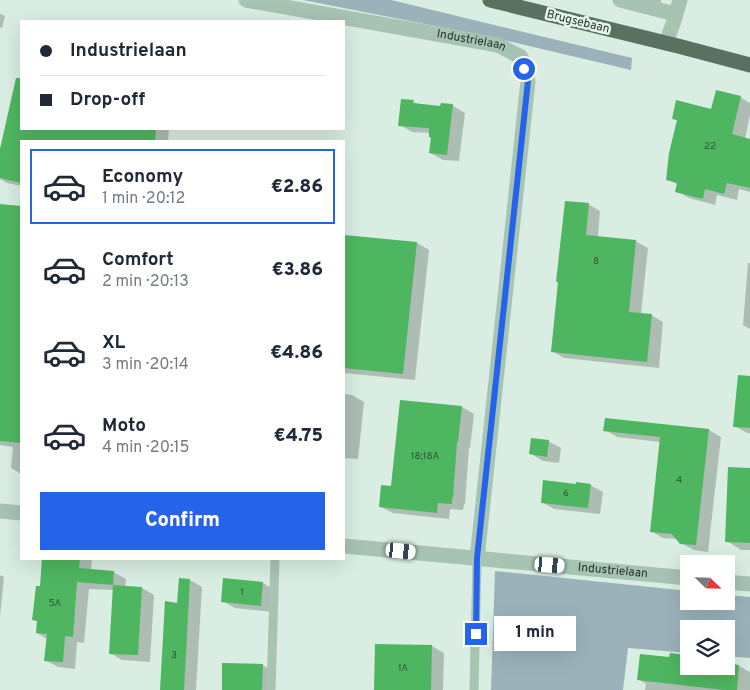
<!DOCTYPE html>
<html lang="en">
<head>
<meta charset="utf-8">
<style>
	body { margin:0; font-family:Overpass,sans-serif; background:#f6f6f7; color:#1f2937; height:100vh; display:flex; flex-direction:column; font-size:19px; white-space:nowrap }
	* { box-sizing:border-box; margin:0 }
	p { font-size:16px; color:#747a83 }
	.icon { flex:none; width:28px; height:28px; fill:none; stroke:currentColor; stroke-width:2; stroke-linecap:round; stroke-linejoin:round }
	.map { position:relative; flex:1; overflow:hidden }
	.sheet { position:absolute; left:20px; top:140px; width:325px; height:420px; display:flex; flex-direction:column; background:#fff; border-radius:0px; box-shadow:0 5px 20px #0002 }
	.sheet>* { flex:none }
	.guide { position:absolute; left:20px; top:20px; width:325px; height:110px; border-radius:0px; box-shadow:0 5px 20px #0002; display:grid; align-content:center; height:110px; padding:0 20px; background:#fff }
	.needle { width:32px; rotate:113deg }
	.fabs { position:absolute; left:680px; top:555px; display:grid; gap:10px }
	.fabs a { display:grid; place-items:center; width:55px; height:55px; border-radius:0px; background:#fff; box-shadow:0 5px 20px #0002; font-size:25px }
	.end { position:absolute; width:22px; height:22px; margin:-11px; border:6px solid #2563eb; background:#fff; box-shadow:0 0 0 2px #fff }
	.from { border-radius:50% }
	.bubble { position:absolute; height:35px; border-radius:0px; background:#fff; box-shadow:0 5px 20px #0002; font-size:16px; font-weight:800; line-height:35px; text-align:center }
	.car { position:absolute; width:15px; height:30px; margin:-15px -8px; border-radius:6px; box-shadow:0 0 4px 1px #0007; background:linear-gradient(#fff 24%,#345 0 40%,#fff 0 76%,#345 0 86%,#fff 0) }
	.guide b { display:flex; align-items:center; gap:18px; height:48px; font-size:19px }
	.guide b+b { border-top:1px solid #e0e1e3 }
	.guide i { width:12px; height:12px; background:#1f2937 }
	ul { padding:9px 0 0; list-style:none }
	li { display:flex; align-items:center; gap:15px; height:75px; margin:0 10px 8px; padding:0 10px; border:2px solid transparent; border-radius:0px }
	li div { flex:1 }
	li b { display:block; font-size:19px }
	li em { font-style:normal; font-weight:800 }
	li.selected { border-color:#2563eb }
	li>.icon { width:45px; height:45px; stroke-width:1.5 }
	.primary-button { display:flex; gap:10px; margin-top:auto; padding:10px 20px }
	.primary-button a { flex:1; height:58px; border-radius:0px; background:#2563eb; color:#fff; font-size:20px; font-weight:800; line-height:58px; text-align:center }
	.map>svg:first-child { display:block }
	.green { fill:#9bb2ba }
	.shadow { fill:#0003 }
	.building { fill:#4eb660 }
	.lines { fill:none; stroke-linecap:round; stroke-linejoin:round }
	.lane { stroke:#a7c3b2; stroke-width:9 }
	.street { stroke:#a7c3b2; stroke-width:15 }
	.primary { stroke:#59715f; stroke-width:15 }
	.route { stroke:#2563eb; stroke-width:6 }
	.labels { text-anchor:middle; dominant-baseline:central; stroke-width:5; stroke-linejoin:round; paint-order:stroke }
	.number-label { font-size:10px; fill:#305237 }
	.street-label { font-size:12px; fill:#263129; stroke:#e4f6ed }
</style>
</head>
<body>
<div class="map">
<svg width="750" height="690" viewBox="0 0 750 690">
	<rect width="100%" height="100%" fill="#d9ede2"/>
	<g class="green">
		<polygon points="303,0 391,0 632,58 631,70 491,37"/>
		<polygon points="495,571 689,591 689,601 726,601 726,595 750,597 750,658 726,656 726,629 689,629 689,653 628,648 623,690 491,690"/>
	</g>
	<g class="shadow">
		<polygon points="648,0 661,0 661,3"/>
		<polygon points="0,14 5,16 2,28 0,27"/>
		<polygon points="14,92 21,94 21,129 169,129 168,141 21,141 21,186 7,183 0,179 0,154"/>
		<polygon points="740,97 750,103 750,115 745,139 750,140 750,192 739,189 737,200 717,195 715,205 689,198 677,191 678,185 668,179 678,121 673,118 712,111"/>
		<polygon points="413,102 420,105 442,107 442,104 453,106 465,113 459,161 443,160 430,153 432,138 430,133 412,132 400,125"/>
		<polygon points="588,204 600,211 598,237 635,241 648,248 641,314 651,315 663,322 659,368 564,358 552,351"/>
		<polygon points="0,205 21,207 21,474 11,468 13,447 0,445"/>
		<polygon points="344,236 417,243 429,250 415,380 344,373"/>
		<polygon points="748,263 750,263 750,329 743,325"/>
		<polygon points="750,377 750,433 747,433 735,426"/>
		<polygon points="344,394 352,395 364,402 358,459 344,458"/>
		<polygon points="462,407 474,414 470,448 469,448 465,504 464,504 463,510 450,509 449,519 393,513 381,507 392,488"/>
		<polygon points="606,420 709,430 721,437 708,552 694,550 681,543 678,539 663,538 651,531 660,442 617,437 605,430"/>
		<polygon points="548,441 561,448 559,463 543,461 531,454"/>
		<polygon points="750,469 750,550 741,550 727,541"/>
		<polygon points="577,485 590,485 603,492 600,514 554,509 542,502"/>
		<polygon points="44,559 92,559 91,571 113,572 126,579 125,587 142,588 154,595 150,662 122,660 110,653 114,590 89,589 84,643 77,642 75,669 58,667 45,660 47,639 37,633 38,622 34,620 41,588"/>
		<polygon points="0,575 4,577 0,617"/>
		<polygon points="180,579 190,580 202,587 196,690 161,690 178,604"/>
		<polygon points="224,579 263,583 275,590 273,612 235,608 222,601"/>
		<polygon points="432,646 444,653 443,690 375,690"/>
		<polygon points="687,656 689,657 689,666 739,666 750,672 750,690 645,690 646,684 638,679 670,658"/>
		<polygon points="262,665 275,672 274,690 223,690"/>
	</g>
	<g class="building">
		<polygon points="16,78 21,78 21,129 156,129 155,141 21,141 21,183 0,178 0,149"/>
		<polygon points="716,90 741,96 732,134 750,139 750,188 727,183 724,194 705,189 703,199 675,192 677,183 666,180 669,153 677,120 672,119 676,100 711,109"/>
		<polygon points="401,99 414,100 413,103 440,106 441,103 453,104 447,155 429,153 431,138 429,137 429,128 398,126"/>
		<polygon points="565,201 589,203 586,235 636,240 629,312 652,314 647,362 551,352 558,282 556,282"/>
		<polygon points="0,204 21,206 21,443 0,441"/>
		<polygon points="344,235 417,242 403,374 344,368"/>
		<polygon points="738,375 750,376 750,428 733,427"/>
		<polygon points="400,400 462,406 458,442 457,442 453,498 452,498 452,504 438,503 437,513 379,507 381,485 391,486"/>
		<polygon points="605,418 709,429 696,545 680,544 672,534 650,532 660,437 603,431"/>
		<polygon points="531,438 549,440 547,457 529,454"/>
		<polygon points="728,467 750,468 750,543 725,542"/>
		<polygon points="543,480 576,484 576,482 591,484 588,508 541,503"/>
		<polygon points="42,559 80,559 79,568 114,571 113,585 77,582 73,637 65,636 63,662 44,661 47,634 36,633 37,621 32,620 36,586 40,586"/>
		<polygon points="179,578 190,579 184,690 160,690 165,601 177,603"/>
		<polygon points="223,578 263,582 261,606 221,602"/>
		<polygon points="113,585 142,587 138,655 109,654"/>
		<polygon points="375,644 432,645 431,690 374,690"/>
		<polygon points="670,653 687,655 689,666 726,666 726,663 739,665 737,690 724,690 637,680 640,654 669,657"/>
		<polygon points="222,663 263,664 262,690 222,690"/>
	</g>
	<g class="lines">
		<g class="lane">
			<polyline points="271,690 275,559"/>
			<polyline points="474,690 477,559"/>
		</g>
		<g class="street">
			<path id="s1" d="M246 0 498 45 521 57 528 81 477 559"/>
			<polyline points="620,0 675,14"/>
			<polyline points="666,43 674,21 680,0"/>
			<polyline points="0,511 21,513"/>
			<path id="s2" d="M344 546 689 578"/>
			<polyline points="726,582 750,584"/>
		</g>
		<polyline class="primary" points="490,0 678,46 750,65"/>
	</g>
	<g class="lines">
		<polyline class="route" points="476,634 477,558 528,81 524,69"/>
	</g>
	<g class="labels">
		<g class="number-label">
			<text x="710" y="146">22</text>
			<text x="596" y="261">8</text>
			<text x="425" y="456">18;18A</text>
			<text x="679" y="480">4</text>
			<text x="566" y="493">6</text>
			<text x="242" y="592">1</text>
			<text x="55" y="603">5A</text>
			<text x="174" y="655">3</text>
			<text x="403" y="668">1A</text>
		</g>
		<g class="street-label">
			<text transform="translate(578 22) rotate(14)">Brugsebaan</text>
			<text stroke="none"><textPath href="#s1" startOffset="229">Industrielaan</textPath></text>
			<text stroke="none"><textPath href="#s2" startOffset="270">Industrielaan</textPath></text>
		</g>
	</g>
</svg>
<div class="fabs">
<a><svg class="needle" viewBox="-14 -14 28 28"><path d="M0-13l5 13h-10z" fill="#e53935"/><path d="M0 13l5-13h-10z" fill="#747a83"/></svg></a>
<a><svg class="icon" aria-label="layers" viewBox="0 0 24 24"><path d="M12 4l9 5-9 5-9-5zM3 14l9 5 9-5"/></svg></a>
</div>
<i class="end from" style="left:524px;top:69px"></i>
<i class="end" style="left:476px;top:634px"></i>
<div class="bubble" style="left:494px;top:616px;width:82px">1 min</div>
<i class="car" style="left:401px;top:551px;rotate:96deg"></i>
<i class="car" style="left:550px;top:565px;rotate:95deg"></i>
<div class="guide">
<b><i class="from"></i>Industrielaan</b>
<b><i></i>Drop-off</b>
</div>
<section class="sheet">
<ul>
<li class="selected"><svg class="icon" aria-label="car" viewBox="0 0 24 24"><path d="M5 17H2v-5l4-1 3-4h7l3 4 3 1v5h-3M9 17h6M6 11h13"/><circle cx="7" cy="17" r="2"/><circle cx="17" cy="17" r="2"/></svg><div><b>Economy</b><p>1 min · 20:12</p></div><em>€2.86</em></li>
<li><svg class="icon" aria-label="car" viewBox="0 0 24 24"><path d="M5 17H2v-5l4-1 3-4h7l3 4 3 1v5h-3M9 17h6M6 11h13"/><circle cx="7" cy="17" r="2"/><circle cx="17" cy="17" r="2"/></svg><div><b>Comfort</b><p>2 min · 20:13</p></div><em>€3.86</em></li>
<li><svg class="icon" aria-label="car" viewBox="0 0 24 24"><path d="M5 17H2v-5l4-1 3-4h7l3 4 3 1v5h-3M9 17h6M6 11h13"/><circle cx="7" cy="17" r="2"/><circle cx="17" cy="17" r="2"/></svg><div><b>XL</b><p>3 min · 20:14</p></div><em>€4.86</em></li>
<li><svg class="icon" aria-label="car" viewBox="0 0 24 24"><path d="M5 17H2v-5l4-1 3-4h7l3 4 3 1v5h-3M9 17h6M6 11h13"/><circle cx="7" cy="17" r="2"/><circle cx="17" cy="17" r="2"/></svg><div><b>Moto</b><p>4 min · 20:15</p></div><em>€4.75</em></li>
</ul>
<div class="primary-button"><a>Confirm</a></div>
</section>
</div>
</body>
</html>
